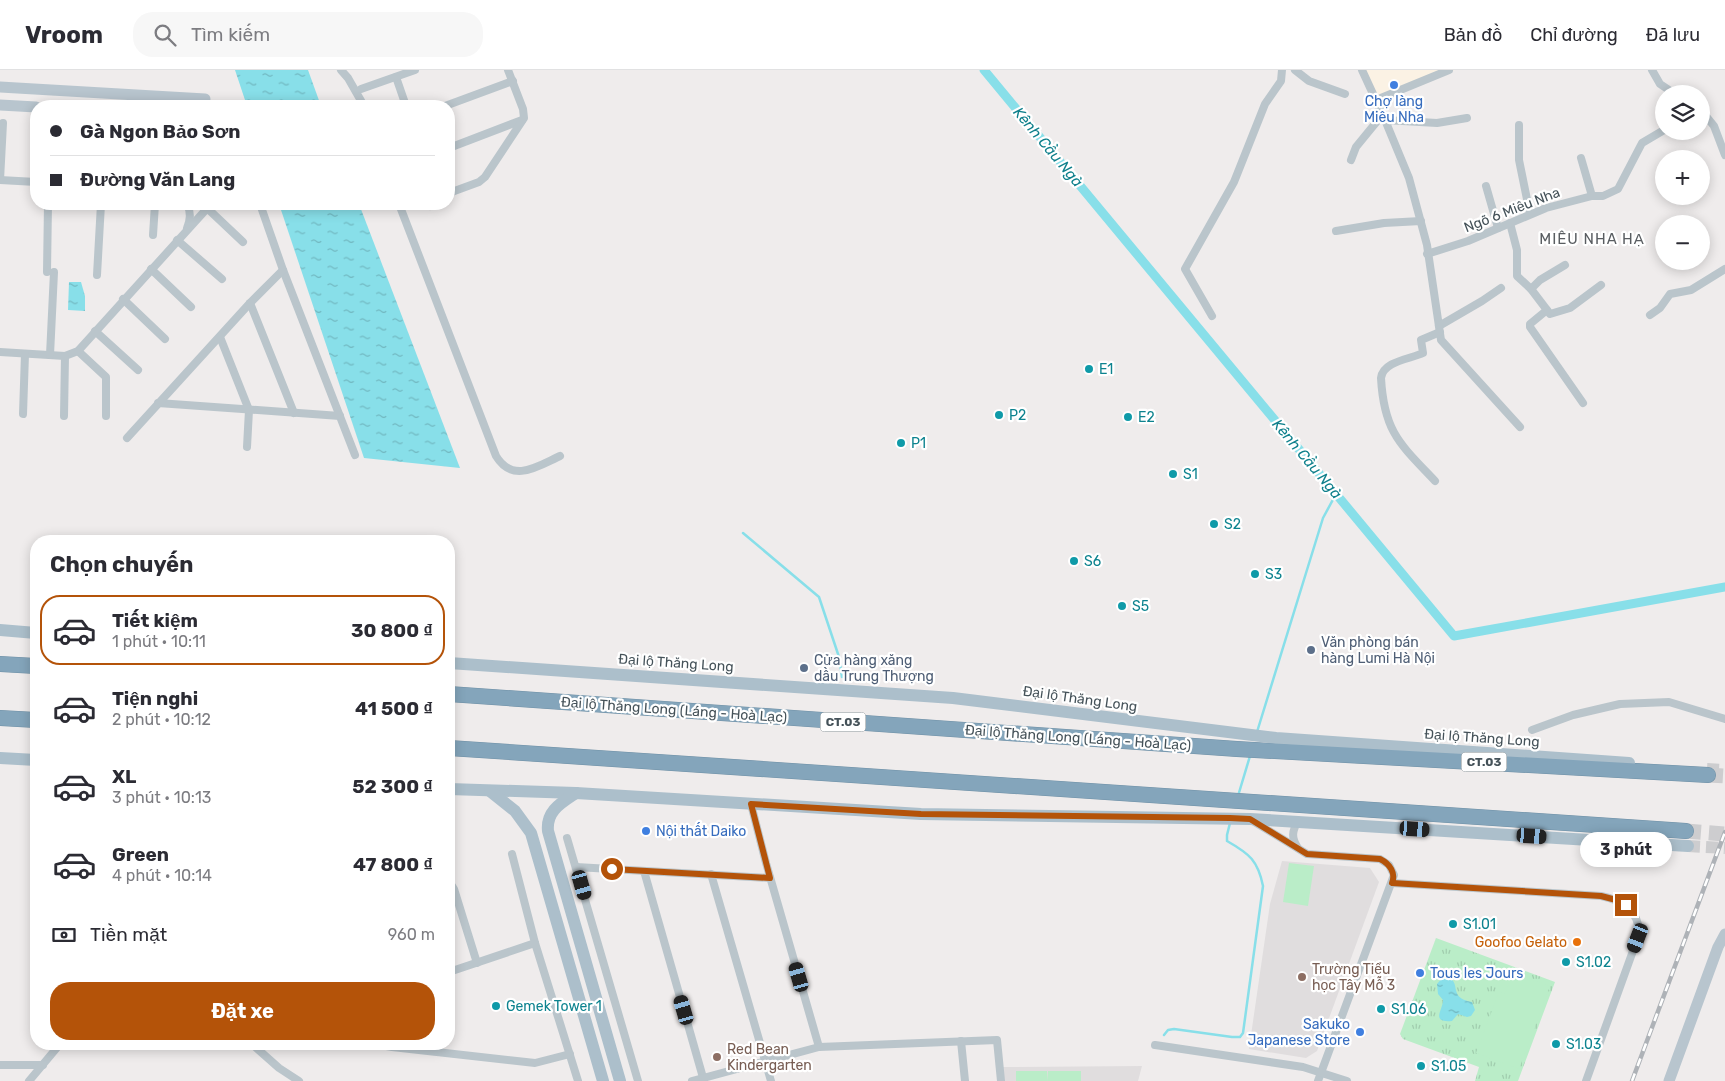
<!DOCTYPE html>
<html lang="vi">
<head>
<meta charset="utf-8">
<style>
	body { margin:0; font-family:Rubik,sans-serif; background:#f7f7f7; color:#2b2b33; height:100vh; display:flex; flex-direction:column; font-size:19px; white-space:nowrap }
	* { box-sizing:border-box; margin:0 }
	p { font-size:16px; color:#7c7c81 }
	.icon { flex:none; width:28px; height:28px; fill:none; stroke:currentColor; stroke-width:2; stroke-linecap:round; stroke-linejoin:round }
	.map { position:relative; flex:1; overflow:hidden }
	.details { position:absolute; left:30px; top:465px; width:425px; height:515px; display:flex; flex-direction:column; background:#fff; border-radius:20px; box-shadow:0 2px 12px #0003 }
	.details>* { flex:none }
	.hud { position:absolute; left:30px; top:30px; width:425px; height:110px; border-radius:20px; box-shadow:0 2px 12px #0003; display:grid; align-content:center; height:110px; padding:0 20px; background:#fff }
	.controls { position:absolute; left:1655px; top:15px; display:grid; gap:10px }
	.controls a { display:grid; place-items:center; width:55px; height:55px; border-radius:50%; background:#fff; box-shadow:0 2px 12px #0003; font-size:25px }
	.end { position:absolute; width:22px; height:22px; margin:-11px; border:6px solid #b45309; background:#fff; box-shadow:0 0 0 2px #fff }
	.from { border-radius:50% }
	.bubble { position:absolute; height:35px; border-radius:18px; background:#fff; box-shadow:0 2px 12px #0003; font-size:16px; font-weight:700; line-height:35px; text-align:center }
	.car { position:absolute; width:15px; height:30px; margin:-15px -8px; border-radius:6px; box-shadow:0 0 4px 1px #0007; background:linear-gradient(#222 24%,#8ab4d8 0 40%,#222 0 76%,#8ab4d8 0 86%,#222 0) }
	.hud b { display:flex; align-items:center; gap:18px; height:48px; font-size:19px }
	.hud b+b { border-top:1px solid #e1e1e2 }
	.hud i { width:12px; height:12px; background:#2b2b33 }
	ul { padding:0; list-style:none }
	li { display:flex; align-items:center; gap:15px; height:70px; margin:0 10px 8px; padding:0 10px; border:2px solid transparent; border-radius:20px }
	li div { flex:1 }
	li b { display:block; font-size:19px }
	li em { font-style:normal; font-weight:700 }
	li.active { border-color:#b45309 }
	li>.icon { width:45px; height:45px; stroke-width:1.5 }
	h2 { padding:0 20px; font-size:22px; line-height:60px }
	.pay { display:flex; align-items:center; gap:12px; height:55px; padding:0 20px; font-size:19px }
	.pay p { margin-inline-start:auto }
	.cta { display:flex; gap:10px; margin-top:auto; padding:10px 20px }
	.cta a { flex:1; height:58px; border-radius:20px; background:#b45309; color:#fff; font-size:20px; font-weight:700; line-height:58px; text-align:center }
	header { display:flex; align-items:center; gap:30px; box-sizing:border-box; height:70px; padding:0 25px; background:#fff; border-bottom:1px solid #e1e1e2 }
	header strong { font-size:24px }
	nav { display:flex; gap:28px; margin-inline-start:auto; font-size:18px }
	.search { width:350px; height:45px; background:#f7f7f7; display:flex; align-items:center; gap:12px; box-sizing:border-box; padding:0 18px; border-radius:20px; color:#7c7c81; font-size:19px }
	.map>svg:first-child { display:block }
	.commercial { fill:#fbf2e4 }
	.education { fill:#e0ddde }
	.park { fill:url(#park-tufts) }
	.pitch { fill:#baedc8 }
	.water { fill:url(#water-ripples) }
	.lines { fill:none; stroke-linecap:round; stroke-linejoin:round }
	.stream { stroke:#88dfe9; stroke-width:2.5 }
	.canal { stroke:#88dfe9; stroke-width:9 }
	.primary-tunnel { stroke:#cdcdcf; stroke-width:12; stroke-dasharray:12 6; stroke-linecap:butt }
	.highway-tunnel { stroke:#cdcdcf; stroke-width:15; stroke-dasharray:15 8; stroke-linecap:butt }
	.highway-casing { stroke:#6f90a6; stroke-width:16 }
	.street { stroke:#bac5cb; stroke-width:8 }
	.secondary { stroke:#b8c5ce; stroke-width:11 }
	.primary { stroke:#acbfcb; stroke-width:12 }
	.highway { stroke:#84a5bb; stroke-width:15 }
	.rail-casing { stroke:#aeb2b7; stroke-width:4.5 }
	.rail { stroke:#fff; stroke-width:2.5; stroke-dasharray:8; stroke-linecap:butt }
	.route { stroke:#b45309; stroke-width:6 }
	.shop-dot { fill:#3f7fe0; stroke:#fff; stroke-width:2 }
	.culture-dot { fill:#0f9aa8; stroke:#fff; stroke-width:2 }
	.service-dot { fill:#5c6f8a; stroke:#fff; stroke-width:2 }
	.food-dot { fill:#e8710a; stroke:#fff; stroke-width:2 }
	.education-dot { fill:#8d6e63; stroke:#fff; stroke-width:2 }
	.labels { text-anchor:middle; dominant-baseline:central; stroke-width:4.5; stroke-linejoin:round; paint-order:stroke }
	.shield { fill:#fff; stroke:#7d868b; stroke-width:1 }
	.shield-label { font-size:12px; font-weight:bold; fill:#455259 }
	.shop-label { font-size:14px; fill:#366cbe; stroke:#fff; text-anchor:start }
	.street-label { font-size:14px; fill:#455259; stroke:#fff }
	.culture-label { font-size:14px; fill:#0d838f; stroke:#fff; text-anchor:start }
	.service-label { font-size:14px; fill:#4e5e75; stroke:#fff; text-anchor:start }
	.food-label { font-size:14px; fill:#c56008; stroke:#fff; text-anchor:end }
	.education-label { font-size:14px; fill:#785e54; stroke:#fff; text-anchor:start }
	.water-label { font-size:15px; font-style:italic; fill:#0f808c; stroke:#fff }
	.neighbourhood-label { font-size:15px; letter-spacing:1px; fill:#595d61; stroke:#fff }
</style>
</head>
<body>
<header>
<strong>Vroom</strong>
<div class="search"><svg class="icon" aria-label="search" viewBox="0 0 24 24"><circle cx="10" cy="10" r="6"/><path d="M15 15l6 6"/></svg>Tìm kiếm</div>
<nav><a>Bản đồ</a><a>Chỉ đường</a><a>Đã lưu</a></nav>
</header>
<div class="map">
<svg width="1725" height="1011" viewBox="0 0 1725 1011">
	<defs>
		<pattern id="park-tufts" width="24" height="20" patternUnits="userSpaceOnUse" patternTransform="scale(1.25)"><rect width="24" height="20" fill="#baedc8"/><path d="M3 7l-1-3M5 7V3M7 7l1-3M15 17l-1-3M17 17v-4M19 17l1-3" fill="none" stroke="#a1cdae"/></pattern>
		<pattern id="water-ripples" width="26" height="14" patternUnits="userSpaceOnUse" patternTransform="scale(1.25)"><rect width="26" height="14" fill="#88dfe9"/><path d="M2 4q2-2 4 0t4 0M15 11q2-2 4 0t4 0" fill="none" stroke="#71b7c0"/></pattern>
	</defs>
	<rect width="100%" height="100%" fill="#efecec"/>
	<polygon class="commercial" points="1365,0 1455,0 1379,31"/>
	<g class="education">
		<polygon points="1282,791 1370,798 1379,812 1317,981 1306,988 1249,979 1270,834"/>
		<polygon points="1142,996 1138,1011 1004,1011 1003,997"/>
	</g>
	<polygon class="park" points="1436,868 1555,912 1518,1011 1475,1011 1479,997 1403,969 1400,964"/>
	<g class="pitch">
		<polygon points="1289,793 1314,796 1308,836 1283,832"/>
		<polygon points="1513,902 1550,916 1519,999 1476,983 1499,922 1505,924"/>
		<rect x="1016" y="1001" width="31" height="10"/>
		<polygon points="1048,1001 1081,1001 1081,1011 1047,1011"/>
	</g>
	<g class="water">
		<polygon points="235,0 308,0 321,36 247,36"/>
		<polygon points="279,134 359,134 460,398 364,388"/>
		<polygon points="69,212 81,212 85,226 85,241 68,240"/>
		<path d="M1443 907C1465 908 1445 928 1472 932L1475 940 1471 946 1467 947 1458 944 1452 951C1430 953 1443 940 1443 930L1438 924 1437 914Z"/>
	</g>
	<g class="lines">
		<g class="stream">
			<polyline points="743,463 819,527 839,587 842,607"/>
			<polyline points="1257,662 1323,448 1336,424"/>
			<polyline points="1238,726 1250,686"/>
			<path d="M1164 965 1168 960 1174 959 1232 967H1240L1243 963 1263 816C1258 791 1250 784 1227 771V765L1230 753"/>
		</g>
		<polyline class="canal" points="984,0 1454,566 1725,517"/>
		<g class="primary-tunnel">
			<polyline points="1707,699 1725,700"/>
			<polyline points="1688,776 1725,778"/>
		</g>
		<g class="highway-tunnel">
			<polyline points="1708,705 1725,706"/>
			<polyline points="1686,761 1725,764"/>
		</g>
		<defs>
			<g id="highway">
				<polyline points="0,594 36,596"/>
				<polyline points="449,624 1237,679 1708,705"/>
				<polyline points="0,648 36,650"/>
				<polyline points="449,678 1686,761"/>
			</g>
		</defs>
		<use href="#highway" class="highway-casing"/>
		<g class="street">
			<polyline points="341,0 348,8 364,36"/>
			<polyline points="1295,0 1309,11 1345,24"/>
			<polyline points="1362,0 1385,50 1409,108 1427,175 1441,270 1520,357"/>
			<polyline points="1652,0 1660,14 1675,24"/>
			<polyline points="396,7 406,36"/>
			<polyline points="361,19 415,0"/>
			<polyline points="1376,30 1449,0"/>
			<polyline points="445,36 513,11"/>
			<polyline points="1701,40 1714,56 1725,85"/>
			<polyline points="1385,50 1437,53 1467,48"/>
			<polyline points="1519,55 1519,90 1530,144"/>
			<polyline points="449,78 522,50"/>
			<polyline points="1581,88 1592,126"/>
			<polyline points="1351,90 1356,77 1383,44"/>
			<polyline points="0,110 3,53"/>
			<polyline points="0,110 36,112"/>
			<polyline points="1486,116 1498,158"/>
			<polyline points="449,123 479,112 485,107 524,48 523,39 508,0"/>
			<path d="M187 134C191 142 191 149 187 158"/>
			<polyline points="260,134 283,200 355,385"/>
			<path d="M399 134 496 386C513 414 538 396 560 386"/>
			<polyline points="430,136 432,134"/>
			<polyline points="207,138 243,172"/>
			<polyline points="1510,153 1517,180 1517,206 1531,219 1550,244 1570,238 1601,215"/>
			<polyline points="1336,161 1384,153 1421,151"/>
			<polyline points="153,165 155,134"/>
			<polyline points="177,170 222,209"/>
			<polyline points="1427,184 1468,171 1546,138 1592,126 1603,126 1618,119 1642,73 1664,60"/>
			<polyline points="151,199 191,237"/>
			<polyline points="47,202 48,134"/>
			<polyline points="97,205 101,134"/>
			<polyline points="1531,219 1540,210 1565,195"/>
			<polyline points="123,229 165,269"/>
			<polyline points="250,233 294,343"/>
			<polyline points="1547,240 1530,254 1530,257 1583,333"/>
			<polyline points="1650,245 1660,238 1670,224 1691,220 1725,199"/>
			<polyline points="1212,246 1185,199 1234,112 1265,34 1281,11 1282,0"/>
			<polyline points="1439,256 1482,231 1501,218"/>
			<polyline points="95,261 138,300"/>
			<polyline points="220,267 249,340 247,377"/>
			<polyline points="78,281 106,307 106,346"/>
			<polyline points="0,282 65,286 78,281 211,134"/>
			<polyline points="50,285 54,202"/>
			<polyline points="158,333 340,346"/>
			<polyline points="23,344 25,284"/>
			<polyline points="64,346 65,286"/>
			<polyline points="127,368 250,233 283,200"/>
			<path d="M1435 411C1400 374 1384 362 1381 308 1383 291 1411 289 1423 283L1421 270 1440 262"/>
			<polyline points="1532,660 1573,645 1620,634 1669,632 1725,649"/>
			<polyline points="751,734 766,793 819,977"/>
			<polyline points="1253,751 1307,784 1380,789 1389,795 1394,805 1318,1011"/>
			<path d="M1298 751C1292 761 1291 768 1298 778"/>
			<polyline points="567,768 638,1011"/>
			<polyline points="512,784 535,873 578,1011"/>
			<polyline points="576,797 770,808"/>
			<polyline points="644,801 704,1011"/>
			<polyline points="711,804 771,1011"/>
			<polyline points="449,811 454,819 477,893"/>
			<path d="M1392 813 1601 826C1623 830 1642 843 1638 867L1586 1011"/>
			<polyline points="449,902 535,873"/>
			<polyline points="961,971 965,1011"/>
			<polyline points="252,974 279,998 299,1011"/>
			<polyline points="375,974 392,977 535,993 570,984"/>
			<polyline points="1155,975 1303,997 1347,1011"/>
			<polyline points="0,995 43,995"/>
			<polyline points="29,1011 60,974"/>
			<polyline points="692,1011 819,977 997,970 1001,1011"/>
		</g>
		<g class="secondary">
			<polyline points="0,17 205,29 204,36"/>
			<polyline points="0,35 36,37"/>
			<polyline points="1669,1011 1718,877 1725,864"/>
		</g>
		<g class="primary">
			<polyline points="0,560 36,563"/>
			<polyline points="449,593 953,628 1276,668 1629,693"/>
			<polyline points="0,688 36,690"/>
			<polyline points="449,719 576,723 921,744 1250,749 1688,776"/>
			<polyline points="490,721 515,741 531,763 603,1011"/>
			<path d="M576 723C561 733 546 741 548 761L620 1011"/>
		</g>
		<use href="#highway" class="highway"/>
		<defs>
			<polyline id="rail" points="1632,1011 1725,762"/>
		</defs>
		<use href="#rail" class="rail-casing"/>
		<use href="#rail" class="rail"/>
	</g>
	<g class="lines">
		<path class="route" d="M612 799 770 808 751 734 921 744 1230 748 1250 749 1307 784 1380 789C1390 794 1396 803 1392 813L1601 826 1620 831 1626 835"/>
	</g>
	<g class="shop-dot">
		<circle cx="1394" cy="15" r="5"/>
		<circle cx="646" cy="761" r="5"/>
		<circle cx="1420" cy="903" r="5"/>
		<circle cx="1360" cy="962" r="5"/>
	</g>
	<g class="culture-dot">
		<circle cx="1089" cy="299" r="5"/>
		<circle cx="999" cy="345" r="5"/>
		<circle cx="1128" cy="347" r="5"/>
		<circle cx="901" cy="373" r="5"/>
		<circle cx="1173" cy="404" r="5"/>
		<circle cx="1214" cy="454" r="5"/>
		<circle cx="1074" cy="491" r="5"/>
		<circle cx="1255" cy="504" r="5"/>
		<circle cx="1122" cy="536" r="5"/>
		<circle cx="1453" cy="854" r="5"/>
		<circle cx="1566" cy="892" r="5"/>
		<circle cx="496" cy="936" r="5"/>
		<circle cx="1381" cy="939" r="5"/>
		<circle cx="1556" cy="974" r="5"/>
		<circle cx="1421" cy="996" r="5"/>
	</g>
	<g class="service-dot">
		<circle cx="1311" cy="580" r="5"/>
		<circle cx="804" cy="598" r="5"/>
	</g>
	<circle class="food-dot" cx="1577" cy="872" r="5"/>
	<g class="education-dot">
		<circle cx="1302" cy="907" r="5"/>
		<circle cx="717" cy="987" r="5"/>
	</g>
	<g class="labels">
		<g class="shield">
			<rect x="820.5" y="642.5" width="45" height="19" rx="4"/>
			<rect x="1461.5" y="682.5" width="45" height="19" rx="4"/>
		</g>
		<g class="shield-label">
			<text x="843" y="652">CT.03</text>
			<text x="1484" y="692">CT.03</text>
		</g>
		<g class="shop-label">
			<text x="1394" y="31" text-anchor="middle">Chợ làng<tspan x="1394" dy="16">Miêu Nha</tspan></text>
			<text x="656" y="761">Nội thất Daiko</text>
			<text x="1430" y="903">Tous les Jours</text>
			<text x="1350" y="954" text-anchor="end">Sakuko<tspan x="1350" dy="16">Japanese Store</tspan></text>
		</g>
		<g class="street-label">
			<text transform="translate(1512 140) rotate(-21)">Ngõ 6 Miêu Nha</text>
			<text transform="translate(676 593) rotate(4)">Đại lộ Thăng Long</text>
			<text transform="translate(1080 629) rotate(8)">Đại lộ Thăng Long</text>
			<text transform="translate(674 640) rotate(4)">Đại lộ Thăng Long (Láng - Hoà Lạc)</text>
			<text transform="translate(1078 668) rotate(4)">Đại lộ Thăng Long (Láng - Hoà Lạc)</text>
			<text transform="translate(1482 668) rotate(4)">Đại lộ Thăng Long</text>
		</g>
		<g class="culture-label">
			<text x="1099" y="299">E1</text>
			<text x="1009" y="345">P2</text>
			<text x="1138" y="347">E2</text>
			<text x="911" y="373">P1</text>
			<text x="1183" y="404">S1</text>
			<text x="1224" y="454">S2</text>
			<text x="1084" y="491">S6</text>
			<text x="1265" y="504">S3</text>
			<text x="1132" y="536">S5</text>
			<text x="1463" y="854">S1.01</text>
			<text x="1576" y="892">S1.02</text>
			<text x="506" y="936">Gemek Tower 1</text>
			<text x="1391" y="939">S1.06</text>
			<text x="1566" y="974">S1.03</text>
			<text x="1431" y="996">S1.05</text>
		</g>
		<g class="service-label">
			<text x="1321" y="572">Văn phòng bán<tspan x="1321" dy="16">hàng Lumi Hà Nội</tspan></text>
			<text x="814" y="590">Cửa hàng xăng<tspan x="814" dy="16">dầu Trung Thượng</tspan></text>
		</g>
		<g class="food-label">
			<text x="1567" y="872">Goofoo Gelato</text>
		</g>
		<g class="education-label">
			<text x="1312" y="899">Trường Tiểu<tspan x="1312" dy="16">học Tây Mỗ 3</tspan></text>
			<text x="727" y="979">Red Bean<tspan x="727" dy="16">Kindergarten</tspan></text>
		</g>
		<g class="water-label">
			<text transform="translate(1048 77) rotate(50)">Kênh Cầu Ngà</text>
			<text transform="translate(1307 389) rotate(50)">Kênh Cầu Ngà</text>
		</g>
		<g class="neighbourhood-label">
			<text x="1592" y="169">MIÊU NHA HẠ</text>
		</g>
	</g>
</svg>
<div class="controls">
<a><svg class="icon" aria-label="layers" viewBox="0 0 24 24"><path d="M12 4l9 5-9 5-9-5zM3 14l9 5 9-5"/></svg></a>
<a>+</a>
<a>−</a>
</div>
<i class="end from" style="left:612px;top:799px"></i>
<i class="end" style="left:1626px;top:835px"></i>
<div class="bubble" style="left:1580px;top:762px;width:92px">3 phút</div>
<i class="car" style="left:1415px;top:759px;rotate:94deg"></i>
<i class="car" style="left:1532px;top:766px;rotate:94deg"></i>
<i class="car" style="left:582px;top:815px;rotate:164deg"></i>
<i class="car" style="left:1638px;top:868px;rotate:201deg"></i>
<i class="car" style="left:799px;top:907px;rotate:344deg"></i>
<i class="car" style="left:684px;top:940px;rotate:344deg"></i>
<div class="hud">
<b><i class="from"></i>Gà Ngon Bảo Sơn</b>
<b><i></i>Đường Văn Lang</b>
</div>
<section class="details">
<h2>Chọn chuyến</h2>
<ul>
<li class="active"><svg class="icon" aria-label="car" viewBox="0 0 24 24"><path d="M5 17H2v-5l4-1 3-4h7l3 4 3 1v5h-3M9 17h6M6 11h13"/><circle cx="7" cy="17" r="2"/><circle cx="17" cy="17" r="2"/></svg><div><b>Tiết kiệm</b><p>1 phút · 10:11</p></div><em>30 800 ₫</em></li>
<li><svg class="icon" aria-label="car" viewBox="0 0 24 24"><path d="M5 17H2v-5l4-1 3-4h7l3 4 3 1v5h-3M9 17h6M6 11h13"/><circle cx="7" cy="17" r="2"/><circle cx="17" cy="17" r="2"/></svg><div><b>Tiện nghi</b><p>2 phút · 10:12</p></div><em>41 500 ₫</em></li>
<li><svg class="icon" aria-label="car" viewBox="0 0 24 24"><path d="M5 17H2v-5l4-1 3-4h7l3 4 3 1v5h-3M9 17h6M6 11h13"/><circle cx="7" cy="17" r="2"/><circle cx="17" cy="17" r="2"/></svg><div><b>XL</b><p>3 phút · 10:13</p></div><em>52 300 ₫</em></li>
<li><svg class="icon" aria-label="car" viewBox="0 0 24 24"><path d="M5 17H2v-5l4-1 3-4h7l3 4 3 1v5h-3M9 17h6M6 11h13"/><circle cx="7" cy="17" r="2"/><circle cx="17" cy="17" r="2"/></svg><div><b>Green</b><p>4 phút · 10:14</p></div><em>47 800 ₫</em></li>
</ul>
<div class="pay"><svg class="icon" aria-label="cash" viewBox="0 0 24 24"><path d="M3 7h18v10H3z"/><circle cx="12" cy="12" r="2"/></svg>Tiền mặt<p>960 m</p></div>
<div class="cta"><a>Đặt xe</a></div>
</section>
</div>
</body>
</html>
